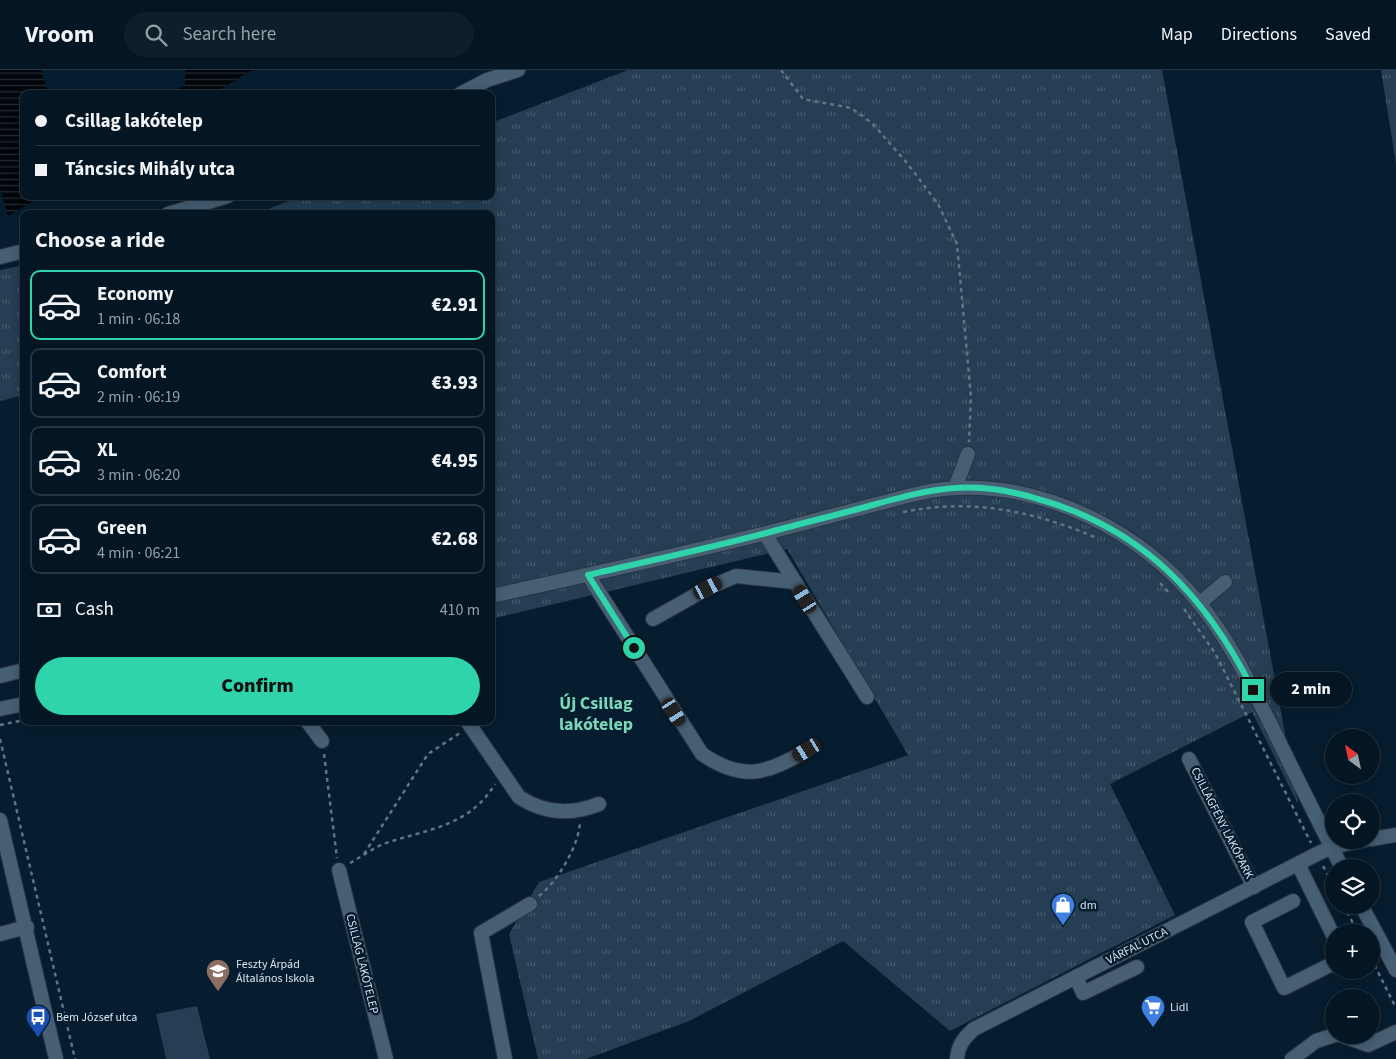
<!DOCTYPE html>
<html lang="en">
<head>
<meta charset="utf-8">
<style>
	body { margin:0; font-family:"Source Sans 3",sans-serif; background:#0d1f2b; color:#f1f3f6; height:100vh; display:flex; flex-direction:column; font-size:19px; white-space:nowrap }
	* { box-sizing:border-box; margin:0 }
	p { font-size:16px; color:#979fa6 }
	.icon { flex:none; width:28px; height:28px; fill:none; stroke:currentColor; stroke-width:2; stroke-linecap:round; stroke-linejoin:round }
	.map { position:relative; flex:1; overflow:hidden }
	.sheet { position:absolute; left:20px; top:140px; width:475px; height:515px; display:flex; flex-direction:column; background:#041623; border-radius:10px; box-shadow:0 2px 12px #0003,0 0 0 1px #253541 }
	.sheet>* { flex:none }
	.guide { position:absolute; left:20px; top:20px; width:475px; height:110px; border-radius:10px; box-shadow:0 2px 12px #0003,0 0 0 1px #253541; display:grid; align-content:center; height:110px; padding:0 15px; background:#041623 }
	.needle { width:32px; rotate:327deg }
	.controls { position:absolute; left:1325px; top:659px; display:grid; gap:10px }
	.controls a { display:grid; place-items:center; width:55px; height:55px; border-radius:50%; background:#041623; box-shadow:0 2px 12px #0003,0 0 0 1px #253541; font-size:25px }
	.end { position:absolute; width:22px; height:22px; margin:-11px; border:6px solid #2fd4aa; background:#111; box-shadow:0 0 0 2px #111 }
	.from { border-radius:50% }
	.bubble { position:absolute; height:35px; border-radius:18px; background:#041623; box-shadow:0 2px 12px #0003,0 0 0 1px #253541; font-size:16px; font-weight:800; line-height:35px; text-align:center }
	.car { position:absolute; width:15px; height:30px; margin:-15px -8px; border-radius:6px; box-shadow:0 0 4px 1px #0007; background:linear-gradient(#222 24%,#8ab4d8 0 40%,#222 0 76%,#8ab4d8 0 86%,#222 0) }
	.guide b { display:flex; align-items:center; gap:18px; height:48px; font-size:19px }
	.guide b+b { border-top:1px solid #253541 }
	.guide i { width:12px; height:12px; background:#f1f3f6 }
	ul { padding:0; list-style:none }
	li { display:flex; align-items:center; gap:15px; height:70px; margin:0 10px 8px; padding:0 5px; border:2px solid #253541; border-radius:10px }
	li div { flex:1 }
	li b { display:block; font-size:19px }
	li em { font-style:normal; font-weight:800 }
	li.selected { border-color:#2fd4aa }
	li>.icon { width:45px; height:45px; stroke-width:1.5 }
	h2 { padding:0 15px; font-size:22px; line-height:60px }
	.pay { display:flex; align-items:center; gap:12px; height:55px; padding:0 15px; font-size:19px }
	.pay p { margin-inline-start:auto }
	.primary-button { display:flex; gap:10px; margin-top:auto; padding:10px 15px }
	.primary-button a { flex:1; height:58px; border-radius:30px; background:#2fd4aa; color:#111; font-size:20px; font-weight:800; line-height:58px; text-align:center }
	header { display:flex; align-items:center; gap:30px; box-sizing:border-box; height:70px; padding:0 25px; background:#041623; border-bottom:1px solid #253541 }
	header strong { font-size:24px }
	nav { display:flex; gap:28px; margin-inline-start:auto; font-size:18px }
	.search { width:350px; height:45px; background:#0d1f2b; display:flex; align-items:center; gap:12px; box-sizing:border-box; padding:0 18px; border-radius:28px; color:#979fa6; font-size:19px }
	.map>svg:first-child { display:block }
	.grass { fill:url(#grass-tufts) }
	.pitch { fill:#253e53 }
	.water { fill:url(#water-rules) }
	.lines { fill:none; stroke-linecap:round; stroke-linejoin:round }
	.minor-casing { stroke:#2b3341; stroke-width:16 }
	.path { stroke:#617484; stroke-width:2.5; stroke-dasharray:4 4; stroke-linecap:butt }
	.minor { stroke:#465f73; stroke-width:14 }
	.route { stroke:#2fd4aa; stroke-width:6 }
	.labels { text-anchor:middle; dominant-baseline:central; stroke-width:5; stroke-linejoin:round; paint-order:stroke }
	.street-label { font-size:12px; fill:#d5e3ef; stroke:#061d2f }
	.poi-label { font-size:12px; fill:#d5e3ef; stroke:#061d2f; text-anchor:start }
	.district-label { font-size:18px; font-weight:bold; fill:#7ad7b8; stroke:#061d2f }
</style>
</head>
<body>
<header>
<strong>Vroom</strong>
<div class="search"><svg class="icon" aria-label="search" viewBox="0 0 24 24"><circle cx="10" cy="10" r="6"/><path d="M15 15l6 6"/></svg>Search here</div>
<nav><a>Map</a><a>Directions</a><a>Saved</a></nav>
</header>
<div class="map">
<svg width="1396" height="989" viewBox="0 0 1396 989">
	<defs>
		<pattern id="grass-tufts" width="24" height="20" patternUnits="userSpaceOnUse" patternTransform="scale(1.25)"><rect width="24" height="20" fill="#253e53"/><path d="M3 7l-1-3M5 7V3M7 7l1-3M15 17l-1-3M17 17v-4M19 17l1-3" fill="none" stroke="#445a6c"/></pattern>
		<pattern id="water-rules" width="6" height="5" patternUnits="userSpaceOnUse" patternTransform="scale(1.25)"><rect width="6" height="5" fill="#00060b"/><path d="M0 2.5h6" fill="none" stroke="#242a2f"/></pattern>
	</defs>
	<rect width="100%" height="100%" fill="#061d2f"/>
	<g class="grass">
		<polygon points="628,0 1162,0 1298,734 1252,642 1110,714 1175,845 950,961 843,871 689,951 586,989 538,989 509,864 539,812 908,685 787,479 491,549 491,144 256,144 301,126 491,126 491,53"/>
		<polygon points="1381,0 1396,0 1396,94"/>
		<polygon points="24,195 24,325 0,331 0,200"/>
	</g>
	<polygon class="pitch" points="197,936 210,989 166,989 156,944"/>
	<g class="water">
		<polygon points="0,0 41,0 49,24 24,24 24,126 42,126 8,146 0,118"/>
		<polygon points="185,0 252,0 213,24 170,24 185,15"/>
	</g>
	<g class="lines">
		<defs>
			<g id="minor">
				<polyline points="460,24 487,10 518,0"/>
				<polyline points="168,144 228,126"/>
				<polyline points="0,187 24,181"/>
				<polyline points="955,418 968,384"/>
				<polyline points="765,464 867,627"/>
				<path d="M588 505 702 684C743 712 767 704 807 680"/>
				<path d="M491 526C583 506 675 486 766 463 802 454 838 444 873 435 901 428 928 419 957 418 1048 414 1141 462 1198 532 1229 569 1249 612 1271 655 1294 703 1318 750 1342 798"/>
				<polyline points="1200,533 1225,512"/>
				<polyline points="653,549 708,518 736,506 795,512"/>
				<polyline points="0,606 24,600"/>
				<polyline points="0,639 24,634"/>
				<polyline points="307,651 322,671"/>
				<path d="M467 651 519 727C545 744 572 745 599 734"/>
				<polyline points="1189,689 1254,817"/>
				<polyline points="0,750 56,989"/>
				<polyline points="1371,769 1396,765"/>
				<polyline points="1298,794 1334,867"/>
				<polyline points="339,800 386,989"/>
				<polyline points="1293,831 1252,852 1284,918 1334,893"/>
				<polyline points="1361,835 1396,900"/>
				<polyline points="0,864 27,857"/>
				<polyline points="1076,907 1083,923 1137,897"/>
				<polyline points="1340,965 1368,975 1396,962"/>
				<polyline points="505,989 481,863 530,834"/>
				<path d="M957 989C958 975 964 968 974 959L1317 784 1332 777 1365 770"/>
				<polyline points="1292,989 1316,971 1335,965"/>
			</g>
		</defs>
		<use href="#minor" class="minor-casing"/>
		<g class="path">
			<polyline points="781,0 803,29 851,38 872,53 907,93 938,134 957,174 971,327 969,372"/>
			<path d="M903 442C971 428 1034 441 1097 468"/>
			<polyline points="1160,513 1170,524"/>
			<polyline points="1184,539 1215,583 1311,773"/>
			<polyline points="0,655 24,650"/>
			<polyline points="0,669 75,989"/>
			<polyline points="324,684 337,788"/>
			<polyline points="364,784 428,684 460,663"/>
			<path d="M350 793C361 787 372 779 383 774 427 759 469 757 495 714"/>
			<polyline points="1323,796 1334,816"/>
			<path d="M539 826C557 812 579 776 580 752"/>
			<polyline points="1343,835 1358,862"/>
			<polyline points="1371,888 1396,938"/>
		</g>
		<use href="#minor" class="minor"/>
	</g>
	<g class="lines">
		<path class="route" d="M634 578 588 505C648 491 710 478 770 462 803 453 836 445 869 436 898 428 926 420 955 418 983 416 1012 421 1038 429 1142 458 1206 526 1253 620"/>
	</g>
	<defs>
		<symbol id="shop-pin" viewBox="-11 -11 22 30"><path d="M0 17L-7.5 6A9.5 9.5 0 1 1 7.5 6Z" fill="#3f7fe0" stroke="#061d2f"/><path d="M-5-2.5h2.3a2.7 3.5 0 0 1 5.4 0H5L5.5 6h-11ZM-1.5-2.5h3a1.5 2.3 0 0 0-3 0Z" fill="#fff"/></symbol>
		<symbol id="school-pin" viewBox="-11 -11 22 30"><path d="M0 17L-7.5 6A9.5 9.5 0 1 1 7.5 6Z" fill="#8d6e63" stroke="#061d2f"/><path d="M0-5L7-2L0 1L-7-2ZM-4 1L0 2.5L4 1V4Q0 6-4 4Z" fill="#fff"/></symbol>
		<symbol id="supermarket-pin" viewBox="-11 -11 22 30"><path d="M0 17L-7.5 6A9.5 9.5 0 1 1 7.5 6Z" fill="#3f7fe0" stroke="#061d2f"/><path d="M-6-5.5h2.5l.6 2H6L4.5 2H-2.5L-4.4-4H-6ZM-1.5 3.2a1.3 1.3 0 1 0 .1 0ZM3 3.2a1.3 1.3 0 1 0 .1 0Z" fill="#fff"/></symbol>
		<symbol id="bus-pin" viewBox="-11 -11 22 30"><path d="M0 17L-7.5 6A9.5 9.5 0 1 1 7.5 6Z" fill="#1a4fb4" stroke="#061d2f"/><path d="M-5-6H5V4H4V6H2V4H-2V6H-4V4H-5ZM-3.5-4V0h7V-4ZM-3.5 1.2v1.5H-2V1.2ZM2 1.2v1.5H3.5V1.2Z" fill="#fff"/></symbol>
	</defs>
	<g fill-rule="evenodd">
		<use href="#shop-pin" x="1049" y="821" width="28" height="38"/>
		<use href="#school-pin" x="204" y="887" width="28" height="38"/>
		<use href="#supermarket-pin" x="1139" y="923" width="28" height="38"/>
		<use href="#bus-pin" x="24" y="933" width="28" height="38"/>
	</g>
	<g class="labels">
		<g class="street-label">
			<text transform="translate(1222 753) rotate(63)">CSILLAGFÉNY LAKÓPARK</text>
			<text transform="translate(1137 876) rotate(-27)">VÁRFAL UTCA</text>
			<text transform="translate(362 894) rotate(76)">CSILLAG LAKÓTELEP</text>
		</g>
		<g class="poi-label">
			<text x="1080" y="835">dm</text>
			<text x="236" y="894">Feszty Árpád<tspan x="236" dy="14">Általános Iskola</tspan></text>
			<text x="1170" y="937">Lidl</text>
			<text x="56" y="947">Bem József utca</text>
		</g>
		<g class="district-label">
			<text x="596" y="633">Új Csillag<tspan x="596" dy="21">lakótelep</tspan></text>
		</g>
	</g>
</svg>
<div class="controls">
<a><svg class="needle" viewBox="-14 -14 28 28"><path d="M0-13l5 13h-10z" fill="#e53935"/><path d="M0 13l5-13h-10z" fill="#979fa6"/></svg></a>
<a><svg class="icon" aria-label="locate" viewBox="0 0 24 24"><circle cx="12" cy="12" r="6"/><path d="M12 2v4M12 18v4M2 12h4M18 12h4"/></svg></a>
<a><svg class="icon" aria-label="layers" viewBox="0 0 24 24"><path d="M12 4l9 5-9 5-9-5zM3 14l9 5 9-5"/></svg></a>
<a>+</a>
<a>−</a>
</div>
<i class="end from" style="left:634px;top:578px"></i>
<i class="end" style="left:1253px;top:620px"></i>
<div class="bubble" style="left:1270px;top:602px;width:82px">2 min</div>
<i class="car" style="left:708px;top:518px;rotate:63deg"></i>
<i class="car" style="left:805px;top:529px;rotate:328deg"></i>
<i class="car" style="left:674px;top:642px;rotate:148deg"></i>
<i class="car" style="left:807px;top:680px;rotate:239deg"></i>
<div class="guide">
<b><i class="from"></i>Csillag lakótelep</b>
<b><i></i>Táncsics Mihály utca</b>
</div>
<section class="sheet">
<h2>Choose a ride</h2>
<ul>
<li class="selected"><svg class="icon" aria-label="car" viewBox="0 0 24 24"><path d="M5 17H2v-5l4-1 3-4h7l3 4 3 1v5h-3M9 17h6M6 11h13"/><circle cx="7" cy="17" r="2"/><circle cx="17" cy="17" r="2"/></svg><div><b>Economy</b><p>1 min · 06:18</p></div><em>€2.91</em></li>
<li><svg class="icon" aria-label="car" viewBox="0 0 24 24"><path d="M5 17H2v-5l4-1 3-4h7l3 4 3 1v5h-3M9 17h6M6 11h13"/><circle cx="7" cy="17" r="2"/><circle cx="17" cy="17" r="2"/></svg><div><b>Comfort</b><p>2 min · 06:19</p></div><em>€3.93</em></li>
<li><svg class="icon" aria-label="car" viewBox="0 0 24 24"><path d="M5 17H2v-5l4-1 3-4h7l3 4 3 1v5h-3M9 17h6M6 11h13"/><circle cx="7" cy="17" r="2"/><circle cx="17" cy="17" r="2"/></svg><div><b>XL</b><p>3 min · 06:20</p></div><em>€4.95</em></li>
<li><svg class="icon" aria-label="car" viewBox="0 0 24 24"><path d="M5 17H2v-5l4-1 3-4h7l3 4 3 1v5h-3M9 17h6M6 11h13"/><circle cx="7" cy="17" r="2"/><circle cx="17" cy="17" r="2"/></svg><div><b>Green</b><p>4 min · 06:21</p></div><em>€2.68</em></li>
</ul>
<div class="pay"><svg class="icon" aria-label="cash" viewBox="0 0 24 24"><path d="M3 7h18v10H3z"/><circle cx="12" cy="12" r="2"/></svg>Cash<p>410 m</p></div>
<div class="primary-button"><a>Confirm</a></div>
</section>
</div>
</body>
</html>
